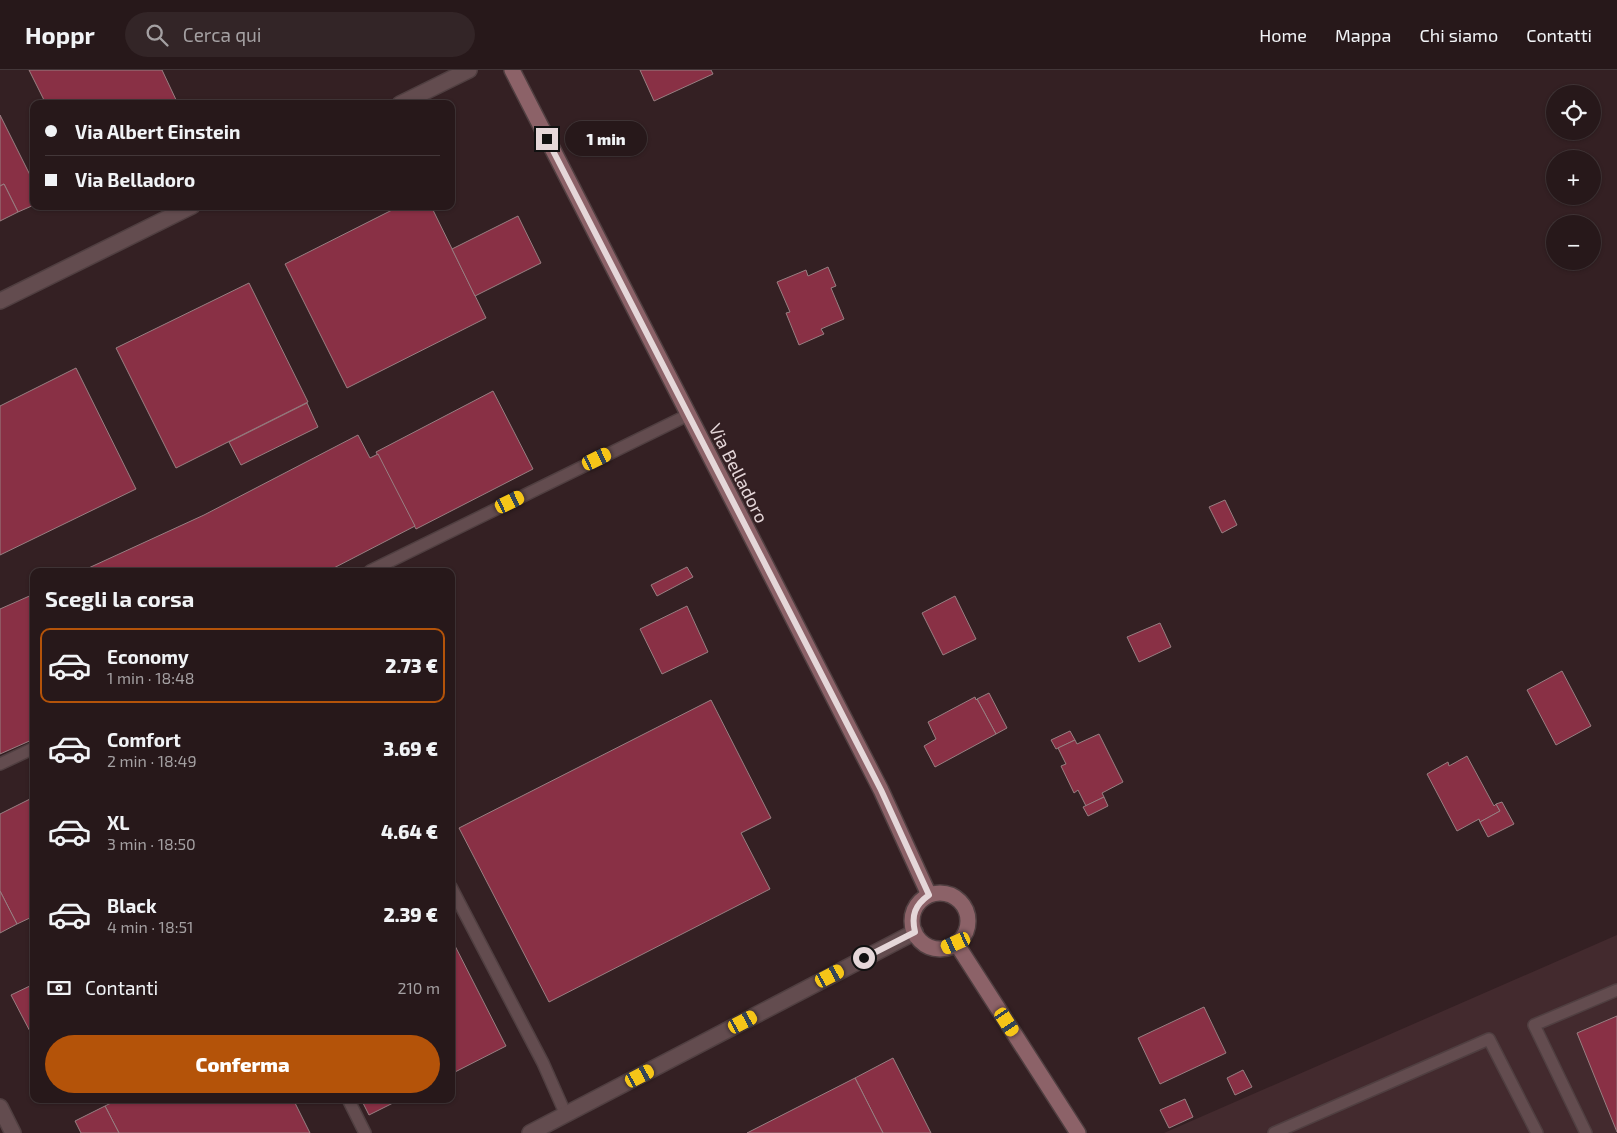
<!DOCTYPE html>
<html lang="it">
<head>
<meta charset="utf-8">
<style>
	body { margin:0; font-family:"Exo 2",sans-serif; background:#332527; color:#f1f3f6; height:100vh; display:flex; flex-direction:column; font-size:19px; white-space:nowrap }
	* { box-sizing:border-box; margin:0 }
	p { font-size:16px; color:#a4a0a2 }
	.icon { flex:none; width:28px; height:28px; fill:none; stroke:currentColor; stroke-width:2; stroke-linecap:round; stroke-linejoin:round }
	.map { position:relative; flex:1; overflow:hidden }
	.details { position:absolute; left:30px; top:498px; width:425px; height:535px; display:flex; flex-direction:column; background:#27181a; border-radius:10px; box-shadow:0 1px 4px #0004,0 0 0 1px #433739 }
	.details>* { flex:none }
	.hud { position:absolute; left:30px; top:30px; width:425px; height:110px; border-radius:10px; box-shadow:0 1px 4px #0004,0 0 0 1px #433739; display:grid; align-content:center; height:110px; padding:0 15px; background:#27181a }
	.fabs { position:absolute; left:1546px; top:15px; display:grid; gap:10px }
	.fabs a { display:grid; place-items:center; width:55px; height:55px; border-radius:50%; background:#27181a; box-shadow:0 1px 4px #0004,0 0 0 1px #433739; font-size:25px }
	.end { position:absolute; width:22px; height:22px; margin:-11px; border:6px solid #e5d7d9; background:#111; box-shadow:0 0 0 2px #111 }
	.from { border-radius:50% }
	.bubble { position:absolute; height:35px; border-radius:18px; background:#27181a; box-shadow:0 1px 4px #0004,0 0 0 1px #433739; font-size:16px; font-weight:800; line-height:35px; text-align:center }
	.car { position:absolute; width:15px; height:30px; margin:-15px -8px; border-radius:6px; box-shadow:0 0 4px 1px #0007; background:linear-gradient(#f5c518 24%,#345 0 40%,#f5c518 0 76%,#345 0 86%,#f5c518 0) }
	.hud b { display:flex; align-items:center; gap:18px; height:48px; font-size:19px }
	.hud b+b { border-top:1px solid #433739 }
	.hud i { width:12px; height:12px; background:#f1f3f6 }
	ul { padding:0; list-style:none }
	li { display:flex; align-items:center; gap:15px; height:75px; margin:0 10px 8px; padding:0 5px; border:2px solid transparent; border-radius:10px }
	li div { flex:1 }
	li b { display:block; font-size:19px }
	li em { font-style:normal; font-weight:800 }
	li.on { border-color:#b45309 }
	li>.icon { width:45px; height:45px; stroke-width:1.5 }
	h2 { padding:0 15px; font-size:22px; line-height:60px }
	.pay { display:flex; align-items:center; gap:12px; height:55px; padding:0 15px; font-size:19px }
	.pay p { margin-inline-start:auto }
	.button { display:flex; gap:10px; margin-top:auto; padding:10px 15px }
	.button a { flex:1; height:58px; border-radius:30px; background:#b45309; color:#fff; font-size:20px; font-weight:800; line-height:58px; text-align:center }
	header { display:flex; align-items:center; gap:30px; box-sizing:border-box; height:70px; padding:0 25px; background:#27181a; border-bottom:1px solid #433739 }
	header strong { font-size:24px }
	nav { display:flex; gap:28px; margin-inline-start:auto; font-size:18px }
	.search { width:350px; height:45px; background:#332527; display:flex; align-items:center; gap:12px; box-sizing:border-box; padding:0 18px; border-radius:28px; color:#a4a0a2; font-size:19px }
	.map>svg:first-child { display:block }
	.built { fill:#432a2e }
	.building { fill:#893045; stroke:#987f82 }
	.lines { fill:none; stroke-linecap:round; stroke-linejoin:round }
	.lane-casing { stroke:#503f41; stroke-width:14 }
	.street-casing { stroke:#503f41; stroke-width:18 }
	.secondary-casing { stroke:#503f41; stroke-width:18 }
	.lane { stroke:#634c4f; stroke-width:11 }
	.street { stroke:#634c4f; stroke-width:15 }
	.secondary { stroke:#8c6268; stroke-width:15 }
	.route { stroke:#e5d7d9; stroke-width:6 }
	.labels { text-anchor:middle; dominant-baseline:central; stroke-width:4.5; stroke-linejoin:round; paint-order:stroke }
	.street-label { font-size:18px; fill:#e5d7d9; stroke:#342023 }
</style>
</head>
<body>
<header>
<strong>Hoppr</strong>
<div class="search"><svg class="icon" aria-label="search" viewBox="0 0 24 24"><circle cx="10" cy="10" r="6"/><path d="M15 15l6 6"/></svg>Cerca qui</div>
<nav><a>Home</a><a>Mappa</a><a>Chi siamo</a><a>Contatti</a></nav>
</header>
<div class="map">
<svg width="1617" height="1063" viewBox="0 0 1617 1063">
	<rect width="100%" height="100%" fill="#342023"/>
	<polygon class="built" points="1617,865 1617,1063 1164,1063"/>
	<g class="building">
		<polygon points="29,0 162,0 178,34 46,34"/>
		<polygon points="640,0 711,0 713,4 654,31"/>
		<polygon points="0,45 34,113 34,135 18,142 4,114 0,116"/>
		<polygon points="4,114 18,142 0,151 0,116"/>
		<polygon points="400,136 431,136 486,248 347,318 285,194"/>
		<polygon points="518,146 541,193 475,226 452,179"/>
		<polygon points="828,197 836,216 831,218 844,249 821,259 824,264 799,275 786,243 790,242 777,212 806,200 808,206"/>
		<polygon points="249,213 308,332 176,398 116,278"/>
		<polygon points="76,298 136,419 0,485 0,336"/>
		<polygon points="493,321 533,399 416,459 376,382"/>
		<polygon points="307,333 318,357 241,395 229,372"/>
		<polygon points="358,365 370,388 378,384 415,456 328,501 82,501 204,445"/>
		<polygon points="1225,430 1237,455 1222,463 1209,437"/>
		<polygon points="687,497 693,507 657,526 651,515"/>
		<polygon points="34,524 34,669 0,684 0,539"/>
		<polygon points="955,526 976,569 943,585 922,543"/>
		<polygon points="687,536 708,582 662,604 640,559"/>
		<polygon points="1160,553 1171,577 1139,592 1127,567"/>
		<polygon points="1562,601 1591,656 1556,675 1527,620"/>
		<polygon points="989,623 1007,658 996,664 977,629"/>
		<polygon points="975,627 976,630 977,629 996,664 935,697 924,676 936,669 928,652"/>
		<polygon points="711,630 771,748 741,763 770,819 549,932 459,758"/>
		<polygon points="1070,661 1075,670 1056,679 1051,670"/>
		<polygon points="1099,664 1123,712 1102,723 1104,727 1086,736 1078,720 1074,723 1061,696 1066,694 1058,678 1075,670 1077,674"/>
		<polygon points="1467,686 1494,736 1496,734 1500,741 1480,752 1479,749 1457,761 1427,704 1448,692 1449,696"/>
		<polygon points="34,727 34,846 17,854 0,821 0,744"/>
		<polygon points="1104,727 1108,736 1088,746 1083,737"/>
		<polygon points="1502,732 1514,754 1488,767 1480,752 1500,741 1496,734"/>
		<polygon points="0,821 17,854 0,863"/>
		<polygon points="451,868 506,976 451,1004"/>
		<polygon points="34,914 34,969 11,925"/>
		<polygon points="1204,937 1226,983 1160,1014 1138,968"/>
		<polygon points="1617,946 1617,1062 1577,963"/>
		<polygon points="893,988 931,1063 883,1063 855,1008"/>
		<polygon points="1243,1000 1252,1017 1235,1025 1227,1008"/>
		<polygon points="855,1008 883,1063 747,1063"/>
		<polygon points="119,1029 293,1029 310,1063 119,1063 105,1036"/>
		<polygon points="361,1029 401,1029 369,1045"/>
		<polygon points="1185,1029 1193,1047 1169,1058 1160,1040"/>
		<polygon points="105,1036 119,1063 81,1063 75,1051"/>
	</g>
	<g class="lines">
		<defs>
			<g id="lane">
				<polyline points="370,501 688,345"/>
				<polyline points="0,694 34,678"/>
				<polyline points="451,817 543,993 566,1045"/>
				<polyline points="348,1029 365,1063"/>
				<polyline points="1274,1063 1489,969 1537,1063"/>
				<polyline points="1586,1063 1534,955 1617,920"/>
			</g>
			<g id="street">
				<polyline points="400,34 469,0"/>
				<polyline points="0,231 192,136"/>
				<polyline points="0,1037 13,1063"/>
				<polyline points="530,1063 915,862"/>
			</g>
			<g id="secondary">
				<polyline points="512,0 881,720 929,825"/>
				<circle cx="940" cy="851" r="28"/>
				<polyline points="956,873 1078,1063"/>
			</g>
		</defs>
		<use href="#lane" class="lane-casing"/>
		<use href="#street" class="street-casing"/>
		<use href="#secondary" class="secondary-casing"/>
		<use href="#lane" class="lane"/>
		<use href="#street" class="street"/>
		<use href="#secondary" class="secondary"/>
	</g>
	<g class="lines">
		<path class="route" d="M547 69 881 720 929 825C915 835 911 845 915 862L864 888"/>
	</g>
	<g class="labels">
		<g class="street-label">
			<text transform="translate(739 403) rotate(63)">Via Belladoro</text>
		</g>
	</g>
</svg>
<div class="fabs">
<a><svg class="icon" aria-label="locate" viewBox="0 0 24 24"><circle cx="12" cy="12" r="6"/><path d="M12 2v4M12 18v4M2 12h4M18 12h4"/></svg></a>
<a>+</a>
<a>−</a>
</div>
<i class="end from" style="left:864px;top:888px"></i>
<i class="end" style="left:547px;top:69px"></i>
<div class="bubble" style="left:565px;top:51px;width:82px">1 min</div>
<i class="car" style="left:597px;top:389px;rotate:64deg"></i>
<i class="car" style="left:510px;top:432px;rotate:64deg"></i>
<i class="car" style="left:956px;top:873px;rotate:246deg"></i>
<i class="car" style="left:830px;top:906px;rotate:62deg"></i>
<i class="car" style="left:743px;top:952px;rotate:62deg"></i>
<i class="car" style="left:1007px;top:952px;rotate:147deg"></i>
<i class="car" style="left:640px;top:1006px;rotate:62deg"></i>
<div class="hud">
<b><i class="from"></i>Via Albert Einstein</b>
<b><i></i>Via Belladoro</b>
</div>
<section class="details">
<h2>Scegli la corsa</h2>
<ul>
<li class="on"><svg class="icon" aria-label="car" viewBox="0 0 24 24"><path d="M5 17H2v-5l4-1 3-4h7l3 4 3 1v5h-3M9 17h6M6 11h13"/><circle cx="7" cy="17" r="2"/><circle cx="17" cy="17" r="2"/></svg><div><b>Economy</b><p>1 min · 18:48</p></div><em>2.73 €</em></li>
<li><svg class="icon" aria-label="car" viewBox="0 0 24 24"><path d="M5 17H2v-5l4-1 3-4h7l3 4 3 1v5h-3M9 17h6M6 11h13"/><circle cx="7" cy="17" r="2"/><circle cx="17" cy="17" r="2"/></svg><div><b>Comfort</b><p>2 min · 18:49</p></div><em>3.69 €</em></li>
<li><svg class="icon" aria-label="car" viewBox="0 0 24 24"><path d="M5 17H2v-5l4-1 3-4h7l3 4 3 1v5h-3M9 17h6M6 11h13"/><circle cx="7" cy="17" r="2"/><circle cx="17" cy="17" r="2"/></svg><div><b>XL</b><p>3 min · 18:50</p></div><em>4.64 €</em></li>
<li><svg class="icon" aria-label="car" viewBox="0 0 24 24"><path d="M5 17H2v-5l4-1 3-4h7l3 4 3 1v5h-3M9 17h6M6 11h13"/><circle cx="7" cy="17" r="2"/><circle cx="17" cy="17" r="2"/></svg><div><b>Black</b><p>4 min · 18:51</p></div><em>2.39 €</em></li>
</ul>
<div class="pay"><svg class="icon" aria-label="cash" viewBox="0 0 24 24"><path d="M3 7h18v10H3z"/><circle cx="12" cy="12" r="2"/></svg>Contanti<p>210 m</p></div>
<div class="button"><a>Conferma</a></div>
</section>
</div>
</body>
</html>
